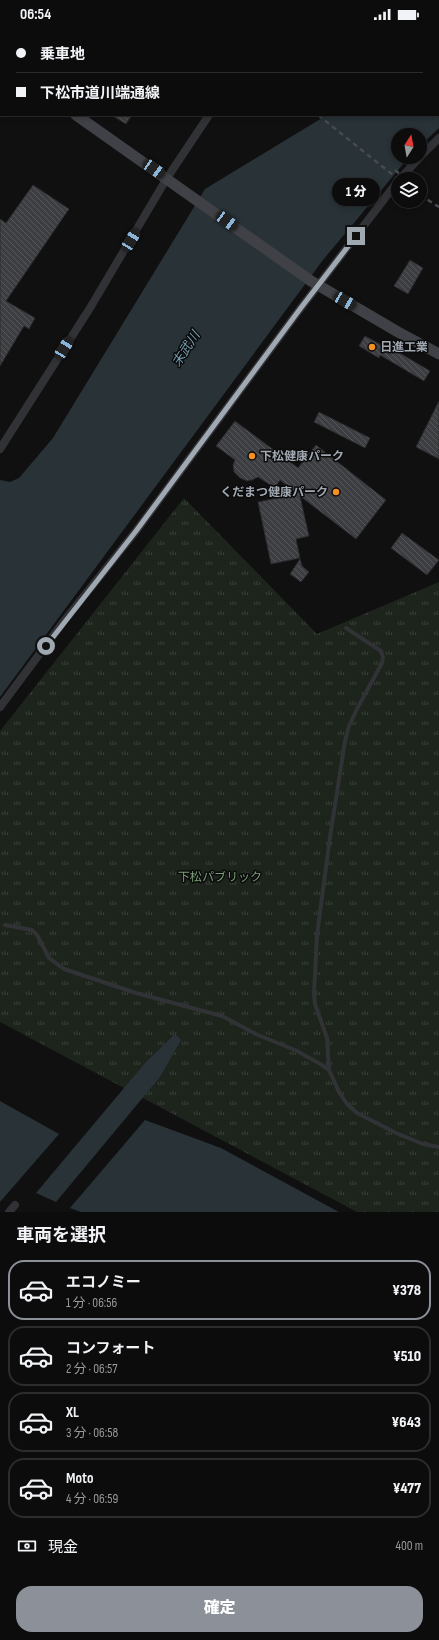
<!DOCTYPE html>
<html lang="ja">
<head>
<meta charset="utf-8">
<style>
	body { margin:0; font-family:"Sofia Sans Condensed","Noto Sans JP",sans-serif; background:#1a1a1b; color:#f1f3f6; height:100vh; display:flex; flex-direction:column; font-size:15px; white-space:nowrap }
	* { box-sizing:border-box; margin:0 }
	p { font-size:13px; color:#9a9b9d }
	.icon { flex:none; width:22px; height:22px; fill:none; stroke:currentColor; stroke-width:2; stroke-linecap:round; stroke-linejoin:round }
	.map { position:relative; height:1184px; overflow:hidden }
	.panel { display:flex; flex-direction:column; background:#0c0c0d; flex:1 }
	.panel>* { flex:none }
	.top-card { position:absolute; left:0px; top:0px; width:439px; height:88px; box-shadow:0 2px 6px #0003,0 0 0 1px #2c2c2e; display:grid; align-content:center; height:88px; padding:0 16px; background:#0c0c0d }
	.needle { width:26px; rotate:11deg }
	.fabs { position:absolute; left:391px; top:100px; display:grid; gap:8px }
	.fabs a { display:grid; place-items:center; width:36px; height:36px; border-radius:50%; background:#0c0c0d; box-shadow:0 2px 6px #0003,0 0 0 1px #2c2c2e; font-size:20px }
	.end { position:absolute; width:18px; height:18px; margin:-9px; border:5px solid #a0a8b2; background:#111; box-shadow:0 0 0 2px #111 }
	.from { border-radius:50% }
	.bubble { position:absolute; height:28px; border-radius:14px; background:#0c0c0d; box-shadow:0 2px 6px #0003,0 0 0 1px #2c2c2e; font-size:13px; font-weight:800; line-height:28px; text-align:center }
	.car { position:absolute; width:12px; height:24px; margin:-12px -6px; border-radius:5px; box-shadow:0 0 3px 1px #0007; background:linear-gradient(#222 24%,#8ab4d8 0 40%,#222 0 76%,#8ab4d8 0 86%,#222 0) }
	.top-card b { display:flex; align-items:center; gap:14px; height:38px; font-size:15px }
	.top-card b+b { border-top:1px solid #2c2c2e }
	.top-card i { width:10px; height:10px; background:#f1f3f6 }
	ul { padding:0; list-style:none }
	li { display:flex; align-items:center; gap:12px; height:60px; margin:0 8px 6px; padding:0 8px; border:2px solid #2c2c2e; border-radius:16px }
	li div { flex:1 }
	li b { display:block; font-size:15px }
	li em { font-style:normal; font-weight:800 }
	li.current { border-color:#8c9099 }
	li>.icon { width:36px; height:36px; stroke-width:1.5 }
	h2 { padding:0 16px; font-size:18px; line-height:48px }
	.pay { display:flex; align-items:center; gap:10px; height:44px; padding:0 16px; font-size:15px }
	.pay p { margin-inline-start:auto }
	.button { display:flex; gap:8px; margin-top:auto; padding:8px 16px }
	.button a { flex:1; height:46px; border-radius:16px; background:#8c9099; color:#fff; font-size:16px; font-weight:800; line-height:46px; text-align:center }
	.status { display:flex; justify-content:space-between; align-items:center; height:28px; padding:0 20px; background:#0c0c0d; direction:ltr }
	.status svg { height:11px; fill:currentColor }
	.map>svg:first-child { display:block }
	.park { fill:url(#park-tufts) }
	.water { fill:#283237 }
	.building { fill:url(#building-back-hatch); stroke:#2a2a2d }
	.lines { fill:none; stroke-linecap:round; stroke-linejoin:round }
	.lane { stroke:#313236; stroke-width:4 }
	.street { stroke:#313236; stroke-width:8 }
	.secondary { stroke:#3f4146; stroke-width:11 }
	.rail { stroke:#484a4f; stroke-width:2.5; stroke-dasharray:5 4; stroke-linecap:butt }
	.route { stroke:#a0a8b2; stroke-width:5 }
	.poi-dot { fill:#f69023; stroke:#0b0b0c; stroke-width:1.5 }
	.labels { text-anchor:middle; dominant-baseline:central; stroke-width:3; stroke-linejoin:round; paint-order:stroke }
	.poi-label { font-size:12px; font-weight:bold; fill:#a0a8b2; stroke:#0b0b0c; text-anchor:start }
	.park-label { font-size:12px; fill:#7a9e76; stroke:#0b0b0c }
	.water-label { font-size:13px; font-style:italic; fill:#759daf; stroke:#0b0b0c }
</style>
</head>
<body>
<div class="status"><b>06:54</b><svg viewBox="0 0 49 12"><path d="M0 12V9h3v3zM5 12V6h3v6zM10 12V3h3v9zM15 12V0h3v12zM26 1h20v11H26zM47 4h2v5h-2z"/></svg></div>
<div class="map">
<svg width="439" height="1184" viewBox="0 0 439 1184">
	<defs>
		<pattern id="park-tufts" width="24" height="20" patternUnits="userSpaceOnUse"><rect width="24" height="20" fill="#1c241c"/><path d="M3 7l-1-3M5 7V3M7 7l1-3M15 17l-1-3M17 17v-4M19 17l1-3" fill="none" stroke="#3a413b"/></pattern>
		<pattern id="building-back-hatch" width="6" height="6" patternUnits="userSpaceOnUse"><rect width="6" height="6" fill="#3c3e41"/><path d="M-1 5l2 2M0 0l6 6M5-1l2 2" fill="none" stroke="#55575a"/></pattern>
	</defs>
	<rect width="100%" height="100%" fill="#101011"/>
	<polygon class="park" points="184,470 317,606 439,554 439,1184 357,1184 0,994 0,703"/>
	<g class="water">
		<polygon points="438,29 439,100 420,118 420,107 398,107 398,129 409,129 323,232 0,669 0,452 10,454 19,450 53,410 205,161 327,87 438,87"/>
		<polygon points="175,1006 181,1012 160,1049 56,1174 36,1165 145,1035"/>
		<polygon points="0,1073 59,1106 0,1174"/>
		<polygon points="145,1092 221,1120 339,1184 81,1184 70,1180"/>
	</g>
	<g class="building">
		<polygon points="111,87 132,87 126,96"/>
		<polygon points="33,157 69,181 6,273 35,290 29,301 24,298 0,338 0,191 6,195"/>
		<polygon points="410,232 423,240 408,266 394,258"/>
		<polygon points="365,308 392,323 393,321 430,343 424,353 380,327 379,330 359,318"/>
		<polygon points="439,373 439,431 416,419"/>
		<polygon points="319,384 370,410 365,420 314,394"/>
		<polygon points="235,393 298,440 316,417 386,472 356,511 300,468 309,508 296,511 300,530 271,536 258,474 297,466 280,452 275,460 258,449 252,452 247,453 240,450 234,444 233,437 235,432 216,418"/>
		<polygon points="402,505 439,532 427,547 391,520"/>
		<polygon points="300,531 302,538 309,544 301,554 290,546"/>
	</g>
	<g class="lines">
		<g class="lane">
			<polyline points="346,600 381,623 383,629 382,635 357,681 349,698 345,713 330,809 317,907 314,965 315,976 327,1010 329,1042 339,1064 347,1076 357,1085 396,1105 423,1116 439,1119"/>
			<polyline points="5,897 32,902 37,907 49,930 64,941 136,965 222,988 258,1007 295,1022 322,1037 329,1042"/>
		</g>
		<g class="street">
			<polyline points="333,0 337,1"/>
			<polyline points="411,1 413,0"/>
			<polyline points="420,129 439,110"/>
			<polyline points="400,151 420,129"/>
			<polyline points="0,421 90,280 167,150 209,87"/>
			<polyline points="0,679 64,593 136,503 300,281 398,153"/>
			<polyline points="9,1184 15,1177"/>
		</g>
		<g class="secondary">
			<polyline points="0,34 1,35"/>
			<polyline points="76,87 311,253 398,304 439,326"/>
		</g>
		<g class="rail">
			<polyline points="210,0 211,1"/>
			<polyline points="219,0 221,1"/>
			<polyline points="318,87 398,151"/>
			<polyline points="395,142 406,151"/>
			<polyline points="420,167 439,179"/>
		</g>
	</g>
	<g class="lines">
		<polyline class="route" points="46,618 136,503 300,281 356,208"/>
	</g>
	<g class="poi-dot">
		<circle cx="372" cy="319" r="4"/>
		<circle cx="252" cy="428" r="4"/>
		<circle cx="336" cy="464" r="4"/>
	</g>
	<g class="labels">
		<g class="poi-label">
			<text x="380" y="319">日進工業</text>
			<text x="260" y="428">下松健康パーク</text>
			<text x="328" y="464" text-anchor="end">くだまつ健康パーク</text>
		</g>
		<g class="park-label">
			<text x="220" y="849">下松パブリック</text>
		</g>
		<g class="water-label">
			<text transform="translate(186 321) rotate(-57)">末武川</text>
		</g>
	</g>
</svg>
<div class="fabs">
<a><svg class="needle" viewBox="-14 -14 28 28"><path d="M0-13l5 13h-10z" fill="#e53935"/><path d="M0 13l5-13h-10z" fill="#9a9b9d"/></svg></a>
<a><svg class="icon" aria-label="layers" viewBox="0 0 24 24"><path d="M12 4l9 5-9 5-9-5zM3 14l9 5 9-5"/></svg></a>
</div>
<i class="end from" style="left:46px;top:618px"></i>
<i class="end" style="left:356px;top:208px"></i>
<div class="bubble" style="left:332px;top:150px;width:48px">1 分</div>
<i class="car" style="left:154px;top:141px;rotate:125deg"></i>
<i class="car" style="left:227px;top:193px;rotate:126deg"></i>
<i class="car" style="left:131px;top:212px;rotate:31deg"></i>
<i class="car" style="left:345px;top:273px;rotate:120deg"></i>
<i class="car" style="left:64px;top:320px;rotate:32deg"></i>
<div class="top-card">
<b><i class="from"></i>乗車地</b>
<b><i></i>下松市道川端通線</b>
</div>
</div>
<section class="panel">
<h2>車両を選択</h2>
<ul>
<li class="current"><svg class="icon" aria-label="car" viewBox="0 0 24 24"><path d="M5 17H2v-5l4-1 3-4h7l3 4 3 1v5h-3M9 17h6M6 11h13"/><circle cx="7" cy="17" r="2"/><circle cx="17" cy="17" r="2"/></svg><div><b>エコノミー</b><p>1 分 · 06:56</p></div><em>¥378</em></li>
<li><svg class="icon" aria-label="car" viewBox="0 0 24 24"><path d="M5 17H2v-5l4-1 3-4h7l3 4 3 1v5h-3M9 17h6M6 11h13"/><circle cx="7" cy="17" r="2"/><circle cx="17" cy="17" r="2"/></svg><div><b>コンフォート</b><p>2 分 · 06:57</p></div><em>¥510</em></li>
<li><svg class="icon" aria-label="car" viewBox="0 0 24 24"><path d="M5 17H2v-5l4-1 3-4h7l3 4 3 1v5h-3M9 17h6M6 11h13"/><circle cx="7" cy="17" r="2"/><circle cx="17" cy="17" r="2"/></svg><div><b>XL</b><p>3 分 · 06:58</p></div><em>¥643</em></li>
<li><svg class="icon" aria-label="car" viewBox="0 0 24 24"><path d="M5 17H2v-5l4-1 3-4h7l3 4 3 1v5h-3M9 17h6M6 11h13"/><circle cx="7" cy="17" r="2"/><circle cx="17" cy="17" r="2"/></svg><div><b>Moto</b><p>4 分 · 06:59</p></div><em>¥477</em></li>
</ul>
<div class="pay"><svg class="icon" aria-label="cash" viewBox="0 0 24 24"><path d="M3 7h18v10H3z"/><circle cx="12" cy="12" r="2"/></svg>現金<p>400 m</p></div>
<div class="button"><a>確定</a></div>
</section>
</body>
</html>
